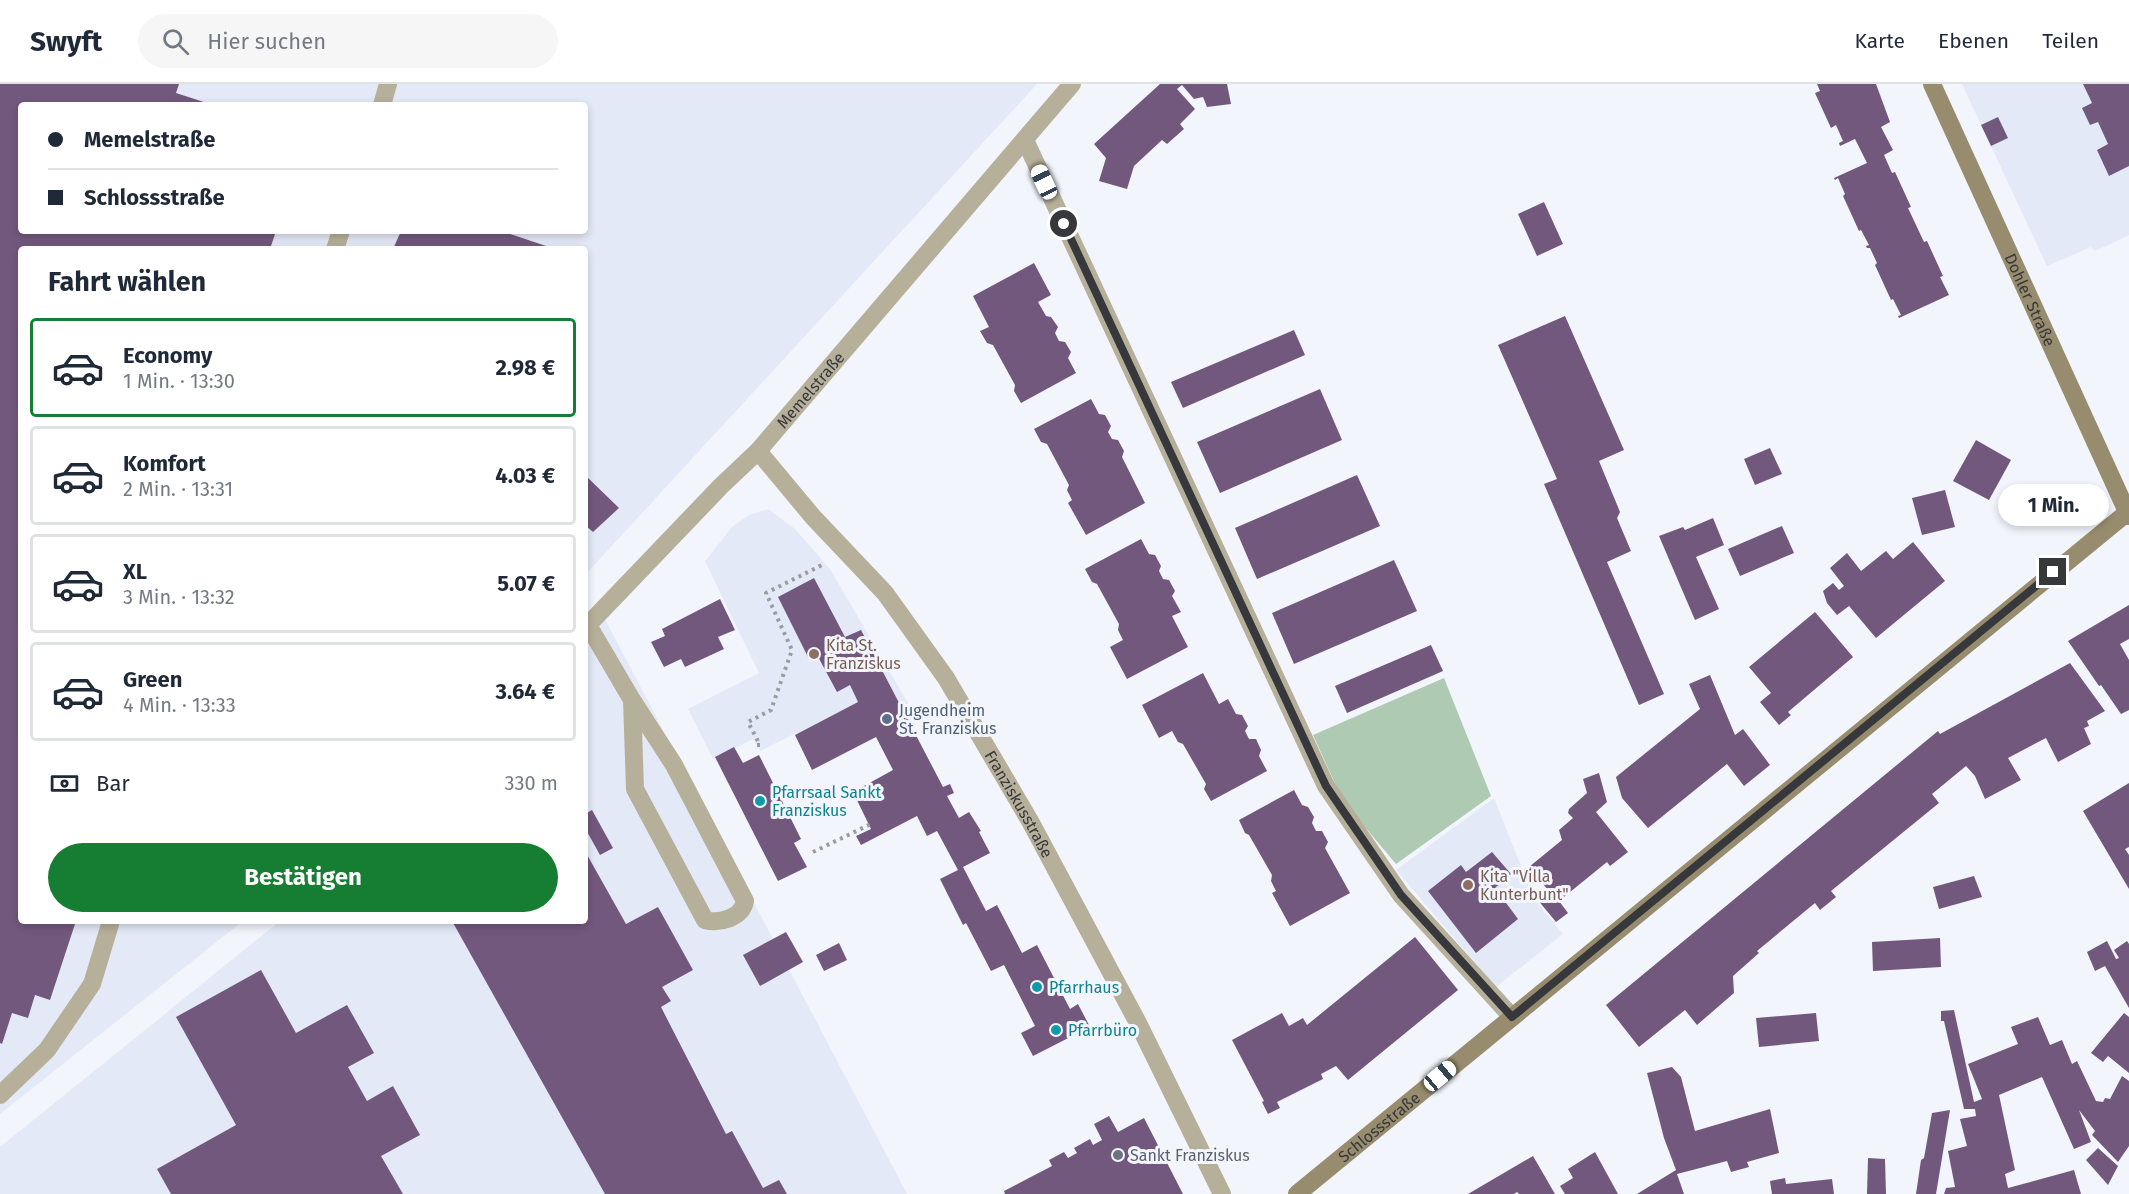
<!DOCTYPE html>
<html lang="de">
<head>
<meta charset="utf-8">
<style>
	body { margin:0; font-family:"Fira Sans",sans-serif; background:#f6f6f7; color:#1f2937; height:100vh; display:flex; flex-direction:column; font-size:22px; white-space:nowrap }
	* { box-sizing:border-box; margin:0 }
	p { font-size:20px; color:#747a83 }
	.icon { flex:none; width:33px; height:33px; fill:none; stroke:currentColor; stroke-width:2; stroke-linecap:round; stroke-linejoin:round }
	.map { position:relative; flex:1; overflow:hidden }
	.sheet { position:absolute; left:18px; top:162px; width:570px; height:678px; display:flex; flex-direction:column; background:#fff; border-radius:6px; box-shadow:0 3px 9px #0003 }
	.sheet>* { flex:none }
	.top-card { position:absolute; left:18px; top:18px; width:570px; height:132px; border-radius:6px; box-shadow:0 3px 9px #0003; display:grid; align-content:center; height:132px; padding:0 30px; background:#fff }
	.end { position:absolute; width:27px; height:27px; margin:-14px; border:8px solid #37383b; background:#fff; box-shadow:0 0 0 3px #fff }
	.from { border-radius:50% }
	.bubble { position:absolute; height:42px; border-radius:21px; background:#fff; box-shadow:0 3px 9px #0003; font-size:20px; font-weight:700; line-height:42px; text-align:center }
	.car { position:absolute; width:18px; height:36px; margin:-18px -9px; border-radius:8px; box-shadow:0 0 4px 2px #0007; background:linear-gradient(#fff 24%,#345 0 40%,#fff 0 76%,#345 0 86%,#fff 0) }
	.top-card b { display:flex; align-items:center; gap:21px; height:57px; font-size:22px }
	.top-card b+b { border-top:2px solid #e0e1e3 }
	.top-card i { width:15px; height:15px; background:#1f2937 }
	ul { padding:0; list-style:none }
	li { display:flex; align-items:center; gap:18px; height:99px; margin:0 12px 9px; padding:0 18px; border:3px solid #e0e1e3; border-radius:6px }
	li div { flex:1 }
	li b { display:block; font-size:22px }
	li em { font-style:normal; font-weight:700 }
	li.on { border-color:#167e32 }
	li>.icon { width:54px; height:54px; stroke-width:1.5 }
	h2 { padding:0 30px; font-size:27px; line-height:72px }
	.pay { display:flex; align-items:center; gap:15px; height:66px; padding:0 30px; font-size:22px }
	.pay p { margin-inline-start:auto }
	.cta { display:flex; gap:12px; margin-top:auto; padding:12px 30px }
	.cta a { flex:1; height:69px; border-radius:36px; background:#167e32; color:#fff; font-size:24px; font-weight:700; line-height:69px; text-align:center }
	header { display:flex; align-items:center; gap:36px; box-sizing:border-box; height:84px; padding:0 30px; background:#fff; border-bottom:2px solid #e0e1e3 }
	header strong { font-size:28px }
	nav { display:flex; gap:33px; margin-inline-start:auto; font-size:21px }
	.search { width:420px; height:54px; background:#f6f6f7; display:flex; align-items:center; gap:15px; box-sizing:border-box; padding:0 21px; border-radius:33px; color:#747a83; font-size:22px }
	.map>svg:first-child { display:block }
	.built { fill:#e4e9f7; fill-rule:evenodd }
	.green { fill:#afcab2 }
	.building { fill:#73587e }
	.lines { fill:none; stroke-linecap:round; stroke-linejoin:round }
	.path { stroke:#9a9ca1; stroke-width:4; stroke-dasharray:3 4.5; stroke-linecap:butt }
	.lane { stroke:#b6af9a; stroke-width:18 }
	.street { stroke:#b6af9a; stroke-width:18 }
	.secondary { stroke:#978c6d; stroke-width:18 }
	.route { stroke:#37383b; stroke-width:8 }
	.education-dot { fill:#8d6e63; stroke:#f2f5fc; stroke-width:2 }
	.service-dot { fill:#5c6f8a; stroke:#f2f5fc; stroke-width:2 }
	.culture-dot { fill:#0f9aa8; stroke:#f2f5fc; stroke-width:2 }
	.worship-dot { fill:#6b7280; stroke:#f2f5fc; stroke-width:2 }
	.labels { text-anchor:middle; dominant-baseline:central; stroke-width:6; stroke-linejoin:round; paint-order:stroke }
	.street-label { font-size:16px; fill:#37383b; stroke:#f2f5fc }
	.education-label { font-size:16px; fill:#785e54; stroke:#f2f5fc; text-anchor:start }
	.service-label { font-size:16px; fill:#4e5e75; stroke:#f2f5fc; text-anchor:start }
	.culture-label { font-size:16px; fill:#0d838f; stroke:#f2f5fc; text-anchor:start }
	.worship-label { font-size:16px; fill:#5b616d; stroke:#f2f5fc; text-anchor:start }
</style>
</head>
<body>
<header>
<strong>Swyft</strong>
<div class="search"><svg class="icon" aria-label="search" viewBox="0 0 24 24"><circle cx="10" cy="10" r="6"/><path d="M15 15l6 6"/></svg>Hier suchen</div>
<nav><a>Karte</a><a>Ebenen</a><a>Teilen</a></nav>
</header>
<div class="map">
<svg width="2129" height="1110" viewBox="0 0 2129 1110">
	<rect width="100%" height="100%" fill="#f2f5fc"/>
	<g class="built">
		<path d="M0 0H1037L585 491V165H21V837H243L0 1030ZM21 21H585V147H21Z"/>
		<polygon points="1962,0 2129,0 2129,151 2095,167 2091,163 2047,182"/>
		<polygon points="768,425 795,445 830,485 919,638 879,660 875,648 810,679 796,649 760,667 753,655 713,675 688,625 759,589 705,477 733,442 749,431"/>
		<polygon points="598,522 907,1110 0,1110 0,1063 280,837 585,837 585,536"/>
		<polygon points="1494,714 1534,815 1563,850 1496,903 1396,786"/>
	</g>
	<polygon class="green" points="1444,594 1491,712 1396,780 1343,717 1313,651"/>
	<g class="building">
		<polygon points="0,0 179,0 176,9 213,21 21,21 21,147 276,147 270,165 21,165 21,837 76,837 50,916 35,911 28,934 12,929 2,960 0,959"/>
		<polygon points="1160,0 1227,0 1231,20 1207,23 1203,13 1194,15 1182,1 1177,5 1195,25 1180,40 1184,45 1167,60 1162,56 1134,82 1127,105 1099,97 1106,74 1094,60"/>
		<polygon points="1817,0 1876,0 1890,38 1881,43 1893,66 1884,71 1892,89 1895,88 1911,123 1908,124 1924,158 1927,157 1943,192 1940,193 1949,211 1899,234 1898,232 1901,231 1893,215 1891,216 1875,181 1877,179 1870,164 1867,164 1866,162 1869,161 1861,146 1859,147 1843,112 1845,110 1838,94 1835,96 1834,94 1867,79 1855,55 1840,62 1839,59 1843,57 1836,41 1831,44 1815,9 1820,7"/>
		<polygon points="2083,0 2129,0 2129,82 2109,92 2097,66 2108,60 2098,38 2090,41 2082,24 2092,19"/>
		<polygon points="1998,33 2008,54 1991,62 1981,41"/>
		<polygon points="1544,118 1563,160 1537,172 1518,130"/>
		<polygon points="401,147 501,147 555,165 393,165"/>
		<polygon points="1034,179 1051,211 1038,218 1046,232 1051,233 1058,243 1055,249 1059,257 1065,258 1071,268 1068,274 1076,289 1021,319 1014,307 1015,301 993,261 987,259 980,247 989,243 973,212"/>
		<polygon points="1565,232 1624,366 1599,377 1620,428 1617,434 1631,467 1607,478 1664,610 1639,621 1544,400 1557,395 1498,261"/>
		<polygon points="1294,246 1305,271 1183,324 1171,298"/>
		<polygon points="1320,305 1342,356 1220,409 1197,358"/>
		<polygon points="1091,315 1099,330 1105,331 1111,342 1108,348 1112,355 1118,356 1124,367 1122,373 1145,419 1086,451 1068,419 1072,416 1067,406 1069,401 1047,360 1041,358 1034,345"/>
		<polygon points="1976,356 2011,376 1989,416 1953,397"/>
		<polygon points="1770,364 1782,390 1755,401 1744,375"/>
		<polygon points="585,391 619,424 593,448 585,441"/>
		<polygon points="1357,391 1380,442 1257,495 1235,444"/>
		<polygon points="1945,406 1955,443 1922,451 1912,414"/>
		<polygon points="1713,434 1724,461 1696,473 1719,525 1695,536 1659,452 1683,443 1685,446"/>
		<polygon points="1782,442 1794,469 1740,492 1728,465"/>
		<polygon points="1141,455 1149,470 1155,471 1161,482 1159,487 1163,495 1169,496 1175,507 1172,512 1181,528 1172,532 1188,563 1127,595 1110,563 1123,556 1118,546 1119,540 1097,500 1092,498 1085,485"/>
		<polygon points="1913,458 1945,497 1876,554 1849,522 1837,531 1827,519 1823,507 1833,499 1839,506 1844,502 1830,484 1847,469 1861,487 1886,467 1893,475"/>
		<polygon points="1394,476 1417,527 1294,580 1272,529"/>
		<polygon points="814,494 845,553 861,546 943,703 950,700 954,709 947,712 959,734 969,728 981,747 979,748 990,769 963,783 986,827 997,821 1022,869 1037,861 1070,925 1078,920 1090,943 1033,972 1021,949 1035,942 1004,881 991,887 966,839 963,841 940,795 958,786 937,747 927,752 917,732 861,761 856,752 871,745 853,708 893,686 876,653 812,686 795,651 858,618 850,601 837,608 816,569 808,573 778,513"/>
		<polygon points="720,515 735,546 718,553 724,565 685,583 681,575 664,583 651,558 665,552 662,545"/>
		<polygon points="2129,521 2129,555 2120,560 2129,576 2129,626 2121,630 2101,601 2099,602 2068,557"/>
		<polygon points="1815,528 1853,573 1788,628 1791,631 1779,641 1760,618 1771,609 1749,583"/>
		<polygon points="1431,561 1443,587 1347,629 1335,602"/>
		<polygon points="2070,579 2105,627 2087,637 2089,642 2084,644 2091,660 2058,678 2046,654 2008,674 2021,696 1985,715 1975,692 1966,682 1932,710 1939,719 1831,807 1836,813 1820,826 1815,819 1757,867 1759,869 1733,892 1734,909 1697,941 1685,926 1639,963 1606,921 1938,647 1940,650"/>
		<polygon points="1203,589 1219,620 1228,615 1236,630 1242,631 1248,642 1245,647 1249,655 1256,655 1261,666 1259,672 1267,687 1211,717 1204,705 1206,700 1183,660 1178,658 1172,647 1159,654 1142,621"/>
		<polygon points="1710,591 1735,651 1743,645 1770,681 1744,702 1727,680 1648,744 1622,714 1616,693 1700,625 1689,600"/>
		<polygon points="734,663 743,679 759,671 801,755 794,759 807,783 778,797 715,673"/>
		<polygon points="1599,689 1607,718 1596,728 1628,768 1610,782 1607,778 1559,817 1568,829 1556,838 1537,815 1548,806 1529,783 1562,756 1559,746 1573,734 1568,729 1569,725 1587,709 1583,695"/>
		<polygon points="2129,699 2129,763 2125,765 2129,771 2129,805 2083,727"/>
		<polygon points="1294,706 1302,721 1308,723 1314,733 1312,739 1316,747 1322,747 1328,758 1325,764 1350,809 1290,842 1272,809 1276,807 1271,797 1272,791 1249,751 1245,749 1239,736"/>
		<polygon points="592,726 613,764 600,771 585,744 585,730"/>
		<polygon points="585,767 626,840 658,823 693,886 662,903 671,917 661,923 726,1050 732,1047 763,1104 779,1096 787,1110 605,1110 452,837 585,837"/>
		<polygon points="1492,768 1511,790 1495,804 1518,835 1476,869 1428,807 1461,781 1466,788"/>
		<polygon points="1974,792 1982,813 1939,825 1933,803"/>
		<polygon points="786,848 803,878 760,902 743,871"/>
		<polygon points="1415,853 1458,906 1348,996 1336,982 1321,990 1323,995 1277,1018 1280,1024 1268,1030 1262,1018 1264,1017 1232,956 1282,929 1289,942 1303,934 1307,941"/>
		<polygon points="1940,854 1941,883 1873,887 1872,858"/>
		<polygon points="2107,857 2116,875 2119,874 2114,866 2127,857 2129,860 2129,924 2105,882 2095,887 2087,868"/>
		<polygon points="839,859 847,876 824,887 816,871"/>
		<polygon points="261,886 296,949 347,921 374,969 348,983 367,1017 393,1002 420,1051 381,1072 403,1110 171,1110 157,1085 236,1041 176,933"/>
		<polygon points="1954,926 1974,1018 1982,1015 1968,980 2018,960 2011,943 2038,933 2050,961 2062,956 2072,980 2077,977 2096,1017 2103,1018 2105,1014 2110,1015 2122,992 2129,997 2129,1062 2118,1078 2092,1051 2095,1047 2079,1026 2091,1058 2074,1065 2042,993 1999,1011 2015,1086 2005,1090 2008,1104 2074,1086 2081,1110 1944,1110 1946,1104 1955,1103 1948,1067 1967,1062 1960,1035 1976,1032 1975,1025 1964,1025 1944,937 1941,937 1941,927"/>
		<polygon points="1816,929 1819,957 1759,963 1756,934"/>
		<polygon points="2124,929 2129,933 2129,989 2108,972 2103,978 2091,969"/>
		<polygon points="1672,983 1681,993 1695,1047 1770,1025 1779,1069 1747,1078 1749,1083 1731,1088 1727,1077 1677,1090 1684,1110 1637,1110 1676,1086 1664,1054 1647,989"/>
		<polygon points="1950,1026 1936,1110 1916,1110 1921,1076 1924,1074 1932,1029"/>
		<polygon points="1109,1032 1118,1048 1144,1034 1183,1110 1005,1110 1004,1107 1052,1082 1049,1076 1064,1068 1068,1074 1077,1069 1074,1064 1090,1055 1093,1061 1102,1056 1094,1040"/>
		<polygon points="2098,1064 2118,1082 2108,1101 2086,1076"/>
		<polygon points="1595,1068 1618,1110 1565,1110 1560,1102 1573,1094 1568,1085"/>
		<polygon points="1533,1072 1555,1110 1519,1110 1517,1108 1514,1110 1468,1110"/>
		<polygon points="1868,1074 1885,1075 1886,1110 1867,1110"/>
		<polygon points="1785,1094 1786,1100 1832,1095 1834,1110 1772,1110 1770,1097"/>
	</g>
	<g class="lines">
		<g class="path">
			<polyline points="757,661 760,661 748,638 771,626 792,566 766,509 824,480"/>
			<polyline points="813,768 873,739"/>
		</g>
		<g class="lane">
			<polyline points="382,21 388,0"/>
			<polyline points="1025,56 1326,702 1401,811 1512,933"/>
			<polyline points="335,165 341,147"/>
			<path d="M588 541 632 616 674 681 745 817C742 834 719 840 705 836L635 705 632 616"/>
			<polyline points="0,1011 47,966 92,900 111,837"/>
		</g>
		<g class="street">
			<path id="s1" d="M758 367 813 433 885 509 946 594 1030 737 1138 939 1222 1110"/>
			<path id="s2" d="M585 544 721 402 758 367 1072 0"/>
		</g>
		<g class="secondary">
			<path id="s3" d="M1932 0 2129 432"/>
			<path id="s4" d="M1297 1110 2129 427"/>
		</g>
	</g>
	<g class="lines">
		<polyline class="route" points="1064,140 1326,702 1401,811 1512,933 2053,488"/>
	</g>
	<g class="education-dot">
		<circle cx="814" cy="570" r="6"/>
		<circle cx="1468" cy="801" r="6"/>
	</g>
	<circle class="service-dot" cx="887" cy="635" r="6"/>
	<g class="culture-dot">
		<circle cx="760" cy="717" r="6"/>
		<circle cx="1037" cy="903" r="6"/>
		<circle cx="1056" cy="946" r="6"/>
	</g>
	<circle class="worship-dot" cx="1118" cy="1071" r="6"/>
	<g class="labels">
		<g class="street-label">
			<text stroke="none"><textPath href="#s3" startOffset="237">Dohler Straße</textPath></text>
			<text stroke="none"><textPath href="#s2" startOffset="328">Memelstraße</textPath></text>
			<text stroke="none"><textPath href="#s1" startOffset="441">Franziskusstraße</textPath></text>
			<text stroke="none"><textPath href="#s4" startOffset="106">Schlossstraße</textPath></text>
		</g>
		<g class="education-label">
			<text x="826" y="561">Kita St.<tspan x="826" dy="18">Franziskus</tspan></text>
			<text x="1480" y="792">Kita "Villa<tspan x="1480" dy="18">Kunterbunt"</tspan></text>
		</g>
		<g class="service-label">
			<text x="899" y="626">Jugendheim<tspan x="899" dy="18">St. Franziskus</tspan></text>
		</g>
		<g class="culture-label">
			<text x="772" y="708">Pfarrsaal Sankt<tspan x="772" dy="18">Franziskus</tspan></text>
			<text x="1049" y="903">Pfarrhaus</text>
			<text x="1068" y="946">Pfarrbüro</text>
		</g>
		<g class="worship-label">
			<text x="1130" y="1071">Sankt Franziskus</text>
		</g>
	</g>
</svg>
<i class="end from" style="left:1064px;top:140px"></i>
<i class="end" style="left:2053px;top:488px"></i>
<div class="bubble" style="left:1998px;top:400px;width:111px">1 Min.</div>
<i class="car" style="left:1044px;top:98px;rotate:335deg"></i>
<i class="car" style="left:1440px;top:992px;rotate:50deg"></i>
<div class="top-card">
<b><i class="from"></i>Memelstraße</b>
<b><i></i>Schlossstraße</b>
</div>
<section class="sheet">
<h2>Fahrt wählen</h2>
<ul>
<li class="on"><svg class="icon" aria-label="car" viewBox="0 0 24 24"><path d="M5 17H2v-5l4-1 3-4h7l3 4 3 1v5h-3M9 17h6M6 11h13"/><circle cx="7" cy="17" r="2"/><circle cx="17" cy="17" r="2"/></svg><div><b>Economy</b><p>1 Min. · 13:30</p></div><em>2.98 €</em></li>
<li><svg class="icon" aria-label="car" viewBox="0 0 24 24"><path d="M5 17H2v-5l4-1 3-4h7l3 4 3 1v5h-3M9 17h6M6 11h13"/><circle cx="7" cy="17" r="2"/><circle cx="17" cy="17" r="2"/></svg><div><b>Komfort</b><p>2 Min. · 13:31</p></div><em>4.03 €</em></li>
<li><svg class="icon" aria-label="car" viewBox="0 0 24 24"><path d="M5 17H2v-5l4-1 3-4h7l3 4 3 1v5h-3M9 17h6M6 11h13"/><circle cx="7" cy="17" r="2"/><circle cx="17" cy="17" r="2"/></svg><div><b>XL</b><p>3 Min. · 13:32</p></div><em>5.07 €</em></li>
<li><svg class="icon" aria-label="car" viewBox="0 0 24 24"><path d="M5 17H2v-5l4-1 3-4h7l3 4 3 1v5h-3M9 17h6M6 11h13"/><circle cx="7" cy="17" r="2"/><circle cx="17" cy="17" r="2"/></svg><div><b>Green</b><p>4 Min. · 13:33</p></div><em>3.64 €</em></li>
</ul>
<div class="pay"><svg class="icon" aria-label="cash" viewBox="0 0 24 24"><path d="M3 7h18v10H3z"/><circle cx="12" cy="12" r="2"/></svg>Bar<p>330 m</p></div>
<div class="cta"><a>Bestätigen</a></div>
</section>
</div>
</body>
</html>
